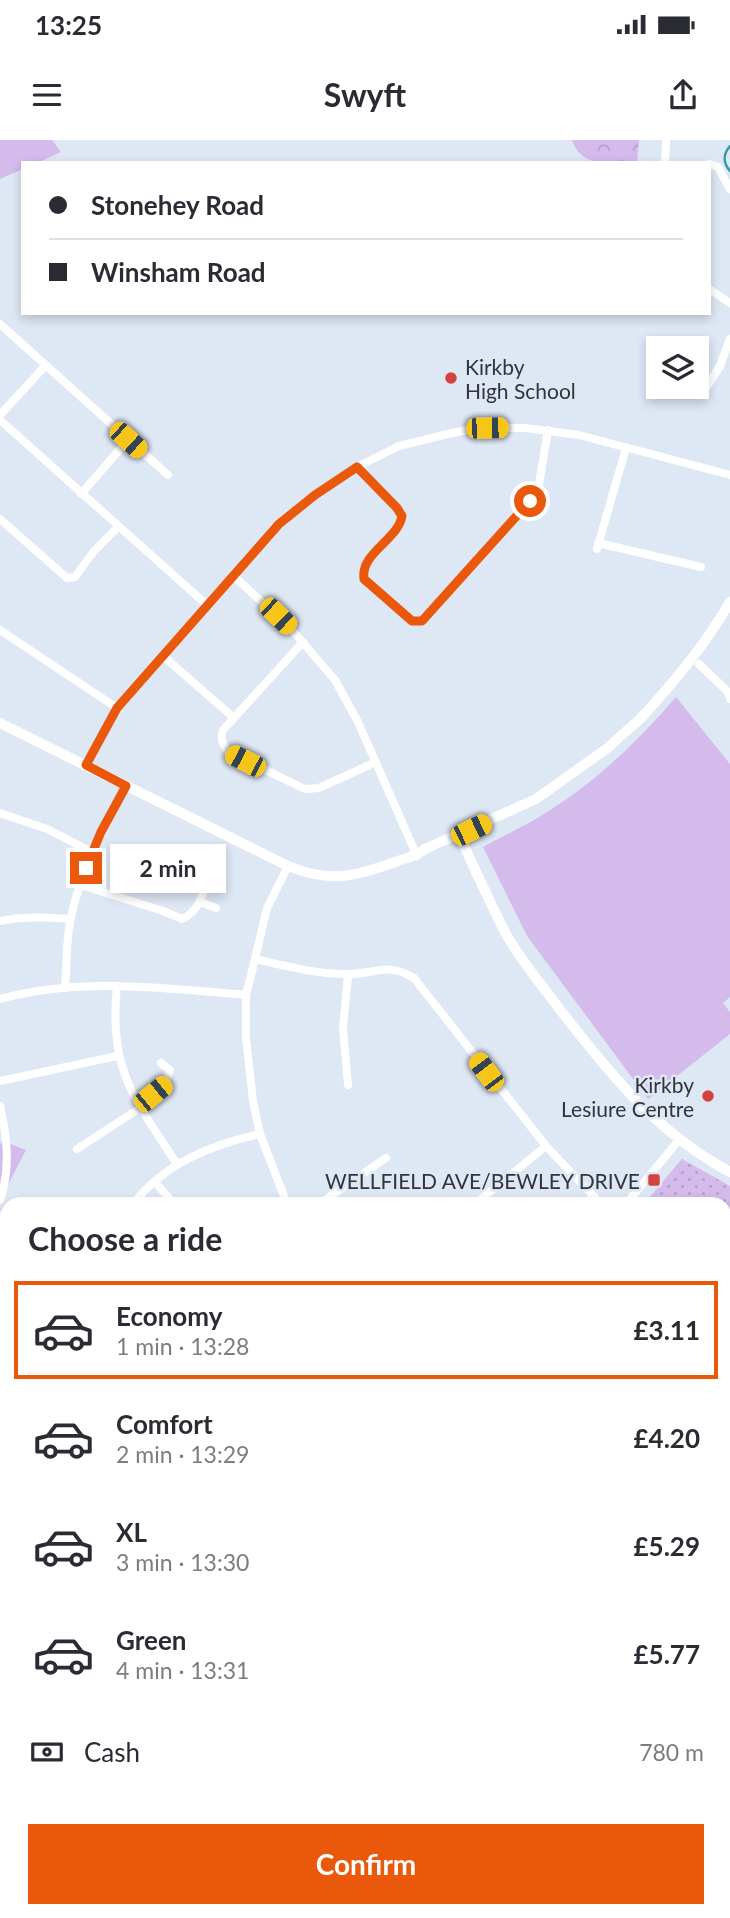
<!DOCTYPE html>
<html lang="en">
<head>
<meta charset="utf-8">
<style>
	body { margin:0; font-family:Lato,sans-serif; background:#f2f2f3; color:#2b2b33; height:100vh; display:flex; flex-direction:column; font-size:26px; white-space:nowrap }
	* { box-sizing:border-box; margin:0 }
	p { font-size:23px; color:#7c7c81 }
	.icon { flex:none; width:38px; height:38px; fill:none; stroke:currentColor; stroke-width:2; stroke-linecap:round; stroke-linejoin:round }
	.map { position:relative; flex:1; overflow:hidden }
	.panel { position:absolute; left:0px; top:1057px; width:732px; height:721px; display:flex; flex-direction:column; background:#fff; border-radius:21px 21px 0 0; box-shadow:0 4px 10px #0003 }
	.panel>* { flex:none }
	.hud { position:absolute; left:21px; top:21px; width:690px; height:154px; border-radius:0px; box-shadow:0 4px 10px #0003; display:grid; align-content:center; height:154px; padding:0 28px; background:#fff }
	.buttons { position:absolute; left:646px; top:196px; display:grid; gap:14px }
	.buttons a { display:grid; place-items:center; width:63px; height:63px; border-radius:0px; background:#fff; box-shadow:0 4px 10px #0003; font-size:35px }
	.end { position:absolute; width:32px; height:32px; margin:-16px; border:9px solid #ea580c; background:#fff; box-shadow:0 0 0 4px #fff }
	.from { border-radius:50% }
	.bubble { position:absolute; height:49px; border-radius:0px; background:#fff; box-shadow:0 4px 10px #0003; font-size:23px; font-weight:700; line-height:49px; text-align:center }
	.car { position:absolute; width:21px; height:42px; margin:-21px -10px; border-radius:9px; box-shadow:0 0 5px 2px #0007; background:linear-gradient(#f5c518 24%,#345 0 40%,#f5c518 0 76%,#345 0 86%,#f5c518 0) }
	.hud b { display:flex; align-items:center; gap:24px; height:66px; font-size:26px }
	.hud b+b { border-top:2px solid #e1e1e2 }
	.hud i { width:18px; height:18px; background:#2b2b33 }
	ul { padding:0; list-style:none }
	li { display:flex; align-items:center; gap:21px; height:98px; margin:0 14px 10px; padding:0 14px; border:4px solid transparent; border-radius:0px }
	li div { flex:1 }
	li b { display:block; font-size:26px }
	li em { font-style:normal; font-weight:700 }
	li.active { border-color:#ea580c }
	li>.icon { width:63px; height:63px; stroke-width:1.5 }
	h2 { padding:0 28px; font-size:32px; line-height:84px }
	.pay { display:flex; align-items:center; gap:18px; height:77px; padding:0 28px; font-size:26px }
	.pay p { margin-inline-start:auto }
	.primary-button { display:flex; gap:14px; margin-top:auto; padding:14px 28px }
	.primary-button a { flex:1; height:80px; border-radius:0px; background:#ea580c; color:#fff; font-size:28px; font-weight:700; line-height:80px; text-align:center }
	.status { display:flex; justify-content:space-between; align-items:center; height:49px; padding:0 35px; background:#fff; direction:ltr }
	.status svg { height:19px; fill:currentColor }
	header { display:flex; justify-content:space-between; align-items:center; height:91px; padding:0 28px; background:#fff; font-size:32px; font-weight:700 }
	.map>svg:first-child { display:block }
	.grass { fill:#d5baec }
	.forest { fill:url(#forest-crowns) }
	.park { fill:url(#park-dots) }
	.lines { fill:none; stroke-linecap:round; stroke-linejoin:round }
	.stream { stroke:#3399a4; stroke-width:2.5 }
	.minor { stroke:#fff; stroke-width:8 }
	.tertiary { stroke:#fff; stroke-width:10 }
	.primary { stroke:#8bdbfd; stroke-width:12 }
	.route { stroke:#ea580c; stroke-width:9 }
	.poi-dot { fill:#d34440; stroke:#dee7f4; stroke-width:2.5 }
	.labels { text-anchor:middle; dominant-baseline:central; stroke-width:5; stroke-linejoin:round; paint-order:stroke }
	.poi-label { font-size:21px; fill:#313439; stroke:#dee7f4; text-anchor:end }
</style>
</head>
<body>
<div class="status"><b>13:25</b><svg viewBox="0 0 49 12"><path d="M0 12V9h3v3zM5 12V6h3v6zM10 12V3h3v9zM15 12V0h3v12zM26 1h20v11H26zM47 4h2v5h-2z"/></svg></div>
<header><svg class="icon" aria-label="menu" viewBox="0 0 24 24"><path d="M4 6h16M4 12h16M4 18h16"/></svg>Swyft<svg class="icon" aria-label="share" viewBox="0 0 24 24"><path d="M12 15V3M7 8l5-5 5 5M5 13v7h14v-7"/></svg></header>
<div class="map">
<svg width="730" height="1778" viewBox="0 0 730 1778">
	<defs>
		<pattern id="forest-crowns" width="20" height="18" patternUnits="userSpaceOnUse" patternTransform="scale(1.75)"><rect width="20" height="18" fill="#d5baec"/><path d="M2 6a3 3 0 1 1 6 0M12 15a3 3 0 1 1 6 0" fill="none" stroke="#b7a0cb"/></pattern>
		<pattern id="park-dots" width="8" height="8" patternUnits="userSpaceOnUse" patternTransform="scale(1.75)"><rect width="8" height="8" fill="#d5baec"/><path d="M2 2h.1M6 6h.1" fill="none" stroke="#b7a0cb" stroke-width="1.8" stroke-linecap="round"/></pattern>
	</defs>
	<rect width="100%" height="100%" fill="#dee7f4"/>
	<g class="grass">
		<polygon points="0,0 52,0 61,12 37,23 23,23 23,29 0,39"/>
		<path d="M676 557 730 624V857L723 863 730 872V894L648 959 527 796 483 707C505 695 529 684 550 670 598 640 639 600 676 557Z"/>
		<polygon points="2,1001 26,1010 0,1060 0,1005"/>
		<polygon points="0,1698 7,1699 7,1771 61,1771 38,1778 0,1778"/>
	</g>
	<path class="forest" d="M572 0H639L637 23C611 23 582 29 572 0Z"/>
	<polygon class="park" points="682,1019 730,1046 730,1173 725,1174 724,1064 644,1064"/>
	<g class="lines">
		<path class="stream" d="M730 6C723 14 723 23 730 31"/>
		<g class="minor">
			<polyline points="665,23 666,0"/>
			<polyline points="709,24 718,27 730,49"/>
			<polyline points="709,149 730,163"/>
			<polyline points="0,184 168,335"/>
			<polyline points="702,254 720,226 730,199"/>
			<polyline points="0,275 46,225"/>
			<polyline points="0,280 207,465"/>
			<path d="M357 327 397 368 402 376C397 400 360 413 364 439L412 481H422L530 361 539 344 548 290"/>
			<polyline points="81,354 128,300"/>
			<polyline points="0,379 67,438 75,437 94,411 118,387"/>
			<polyline points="598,403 701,427"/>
			<polyline points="597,409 626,308"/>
			<polyline points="234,436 292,490 335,540 358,582 417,716"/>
			<polyline points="0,490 117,568"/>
			<path d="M303 502 223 590C220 599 223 604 228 612L305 649 319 648 376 622"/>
			<polyline points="163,516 233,577"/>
			<polyline points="699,524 728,552 730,559"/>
			<polyline points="86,625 117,568 279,384 315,355 357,327 399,306 452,293 478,288 525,288 579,295 730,335"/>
			<polyline points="0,673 47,689 92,712"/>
			<path d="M81 745 163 771 182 779C198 772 202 757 207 741"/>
			<polyline points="200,762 216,768"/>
			<path d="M0 781C23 776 47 777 70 779"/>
			<path d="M255 819C285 826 316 834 346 834 375 835 386 821 414 838L546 1006 601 1064"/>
			<path d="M117 846C108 929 134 958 177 1024"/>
			<path d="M65 848C67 825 66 799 71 777 81 730 104 688 126 646"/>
			<path d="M0 859C80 837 165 848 246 855"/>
			<polyline points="0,941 117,916"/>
			<polyline points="348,945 343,888 348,835"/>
			<polyline points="137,962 165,944 170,930 161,923"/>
			<path d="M0 966C7 997 11 1028 0 1060"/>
			<polyline points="77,1009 140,968"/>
			<polyline points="155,1042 174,1064"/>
			<path d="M133 1064C165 1023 211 1005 260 994"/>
			<polyline points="196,1064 200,1061"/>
			<polyline points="287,1064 260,994 253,961 246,898 246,855 255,819 267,768 288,726"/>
			<polyline points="319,1064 386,1018"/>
			<polyline points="475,1064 546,1006"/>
			<polyline points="626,1064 679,1000"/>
			<polyline points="0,1076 7,1080"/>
			<polyline points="0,1208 7,1208"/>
			<polyline points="724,1213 730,1211"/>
			<polyline points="724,1247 730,1246"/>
			<polyline points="0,1318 7,1328"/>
			<polyline points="0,1369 7,1365"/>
			<polyline points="724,1379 730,1388"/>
			<polyline points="0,1427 7,1443"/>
			<polyline points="0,1455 7,1452"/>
			<polyline points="725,1496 730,1500"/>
			<polyline points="1,1572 7,1591"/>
			<polyline points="724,1577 730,1574"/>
			<polyline points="724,1617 730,1637"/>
			<polyline points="0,1698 7,1699"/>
			<polyline points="726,1715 730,1729"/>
			<polyline points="552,1771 554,1778"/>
			<polyline points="662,1771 665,1778"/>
			<polyline points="354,1778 370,1771"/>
			<polyline points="627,1778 648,1771"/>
		</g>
		<g class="tertiary">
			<path d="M0 583 288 726C329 743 354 737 395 722 406 718 415 717 425 709L536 659 609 607C619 596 631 588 641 578 675 541 705 505 730 462"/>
			<path d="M459 695C474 727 489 761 505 792 520 820 542 845 561 871 611 935 657 993 730 1032"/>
		</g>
		<g class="primary">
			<polyline points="724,1460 730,1457"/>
			<polyline points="724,1474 730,1471"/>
			<polyline points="82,1778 103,1771"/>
			<polyline points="117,1778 137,1771"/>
		</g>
	</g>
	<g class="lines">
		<path class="route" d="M86 728 101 692 126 646 86 625 117 568 279 384 315 355 357 327 397 368 402 376C398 400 360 413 364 439L412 481H422L530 361"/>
	</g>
	<g class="poi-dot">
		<circle cx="451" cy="238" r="7"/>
		<circle cx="708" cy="956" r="7"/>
		<rect x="647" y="1033" width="14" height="14" rx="3.5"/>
	</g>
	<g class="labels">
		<g class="poi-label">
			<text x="465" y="226" text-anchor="start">Kirkby<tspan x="465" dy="24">High School</tspan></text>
			<text x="694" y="944">Kirkby<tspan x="694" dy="24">Lesiure Centre</tspan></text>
			<text x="640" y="1040">WELLFIELD AVE/BEWLEY DRIVE</text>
		</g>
	</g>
</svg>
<div class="buttons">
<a><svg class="icon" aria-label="layers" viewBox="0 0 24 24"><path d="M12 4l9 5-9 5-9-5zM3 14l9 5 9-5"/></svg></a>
</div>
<i class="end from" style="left:530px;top:361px"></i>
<i class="end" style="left:86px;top:728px"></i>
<div class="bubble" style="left:110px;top:704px;width:116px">2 min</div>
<i class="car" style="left:487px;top:288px;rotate:89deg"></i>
<i class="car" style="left:128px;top:300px;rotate:132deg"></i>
<i class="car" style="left:278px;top:476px;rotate:134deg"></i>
<i class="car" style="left:245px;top:621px;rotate:297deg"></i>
<i class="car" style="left:471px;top:690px;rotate:64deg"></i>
<i class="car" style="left:486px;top:932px;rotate:323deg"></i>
<i class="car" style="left:153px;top:954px;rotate:51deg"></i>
<div class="hud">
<b><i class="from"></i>Stonehey Road</b>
<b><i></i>Winsham Road</b>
</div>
<section class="panel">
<h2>Choose a ride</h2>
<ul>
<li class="active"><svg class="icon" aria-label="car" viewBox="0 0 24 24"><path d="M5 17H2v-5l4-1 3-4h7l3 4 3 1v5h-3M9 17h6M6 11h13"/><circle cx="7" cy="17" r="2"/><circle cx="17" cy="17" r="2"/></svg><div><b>Economy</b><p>1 min · 13:28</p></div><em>£3.11</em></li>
<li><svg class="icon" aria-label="car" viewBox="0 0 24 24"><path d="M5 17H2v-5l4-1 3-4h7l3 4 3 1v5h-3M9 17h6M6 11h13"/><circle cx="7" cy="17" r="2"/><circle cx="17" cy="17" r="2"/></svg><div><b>Comfort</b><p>2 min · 13:29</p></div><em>£4.20</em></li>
<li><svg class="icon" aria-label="car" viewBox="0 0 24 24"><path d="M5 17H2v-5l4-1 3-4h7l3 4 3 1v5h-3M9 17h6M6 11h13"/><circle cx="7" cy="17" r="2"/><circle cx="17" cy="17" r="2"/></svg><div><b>XL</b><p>3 min · 13:30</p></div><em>£5.29</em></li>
<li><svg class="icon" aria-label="car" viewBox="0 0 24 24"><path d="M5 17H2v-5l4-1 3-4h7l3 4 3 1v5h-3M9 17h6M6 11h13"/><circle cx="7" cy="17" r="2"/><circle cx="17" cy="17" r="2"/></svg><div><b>Green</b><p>4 min · 13:31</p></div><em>£5.77</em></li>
</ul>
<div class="pay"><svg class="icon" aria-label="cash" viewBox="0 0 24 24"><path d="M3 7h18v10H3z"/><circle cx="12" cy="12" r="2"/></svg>Cash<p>780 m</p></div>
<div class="primary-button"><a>Confirm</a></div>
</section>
</div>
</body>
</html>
